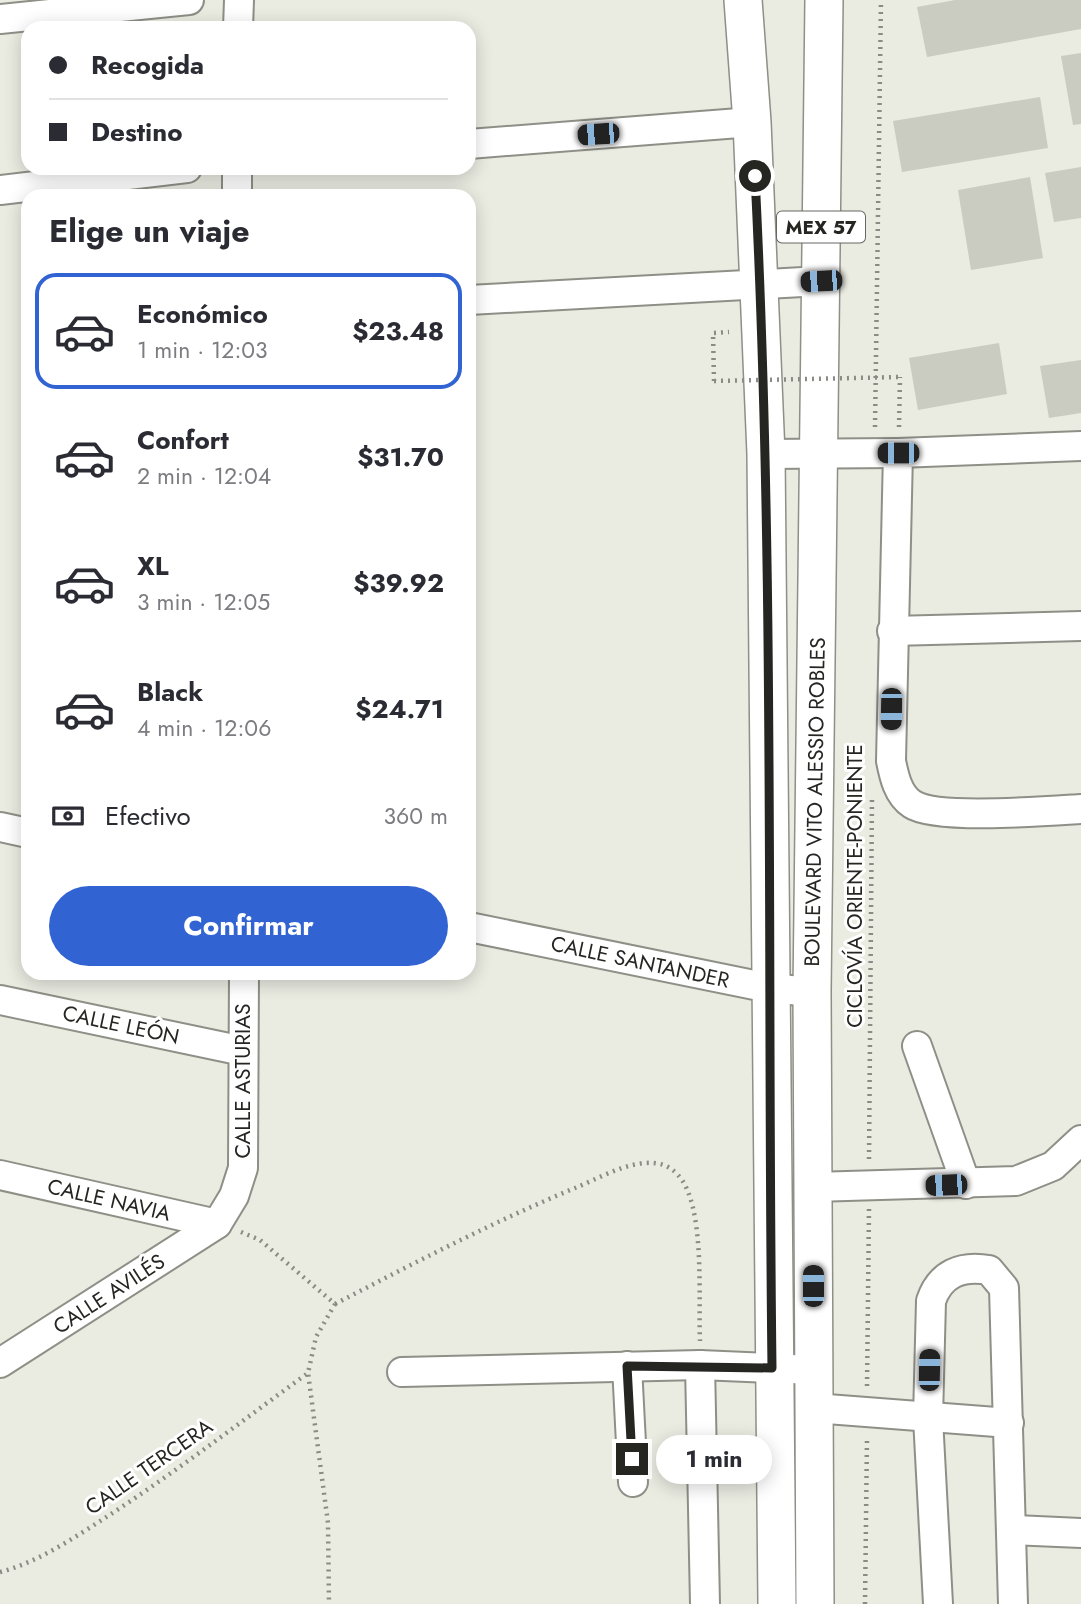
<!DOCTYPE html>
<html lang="es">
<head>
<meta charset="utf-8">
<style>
	body { margin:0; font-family:Jost,sans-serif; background:#f2f2f3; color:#2b2b33; height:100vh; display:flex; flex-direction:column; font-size:26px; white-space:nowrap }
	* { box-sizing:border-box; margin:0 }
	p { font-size:23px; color:#7c7c81 }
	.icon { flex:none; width:38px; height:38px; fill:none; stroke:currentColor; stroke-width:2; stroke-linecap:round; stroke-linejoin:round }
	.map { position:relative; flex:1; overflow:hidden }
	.panel { position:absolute; left:21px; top:189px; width:455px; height:791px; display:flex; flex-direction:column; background:#fff; border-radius:21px; box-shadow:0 4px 18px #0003 }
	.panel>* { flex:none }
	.hud { position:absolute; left:21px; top:21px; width:455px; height:154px; border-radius:21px; box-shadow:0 4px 18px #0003; display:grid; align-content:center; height:154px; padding:0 28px; background:#fff }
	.end { position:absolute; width:32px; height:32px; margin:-16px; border:9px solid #252622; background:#fff; box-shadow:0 0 0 4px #fff }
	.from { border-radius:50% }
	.bubble { position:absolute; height:49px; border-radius:24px; background:#fff; box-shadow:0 4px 18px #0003; font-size:23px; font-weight:700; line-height:49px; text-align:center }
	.car { position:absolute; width:21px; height:42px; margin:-21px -10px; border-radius:9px; box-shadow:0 0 5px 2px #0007; background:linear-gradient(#222 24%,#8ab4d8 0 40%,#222 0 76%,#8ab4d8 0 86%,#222 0) }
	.hud b { display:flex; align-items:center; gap:24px; height:66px; font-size:26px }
	.hud b+b { border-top:2px solid #e1e1e2 }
	.hud i { width:18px; height:18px; background:#2b2b33 }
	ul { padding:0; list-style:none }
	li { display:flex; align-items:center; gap:21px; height:116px; margin:0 14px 10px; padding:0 14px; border:4px solid transparent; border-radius:21px }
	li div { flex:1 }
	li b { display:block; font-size:26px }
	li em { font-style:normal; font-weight:700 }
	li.on { border-color:#3163d2 }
	li>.icon { width:63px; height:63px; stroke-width:1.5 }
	h2 { padding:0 28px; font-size:32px; line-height:84px }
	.pay { display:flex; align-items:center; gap:18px; height:77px; padding:0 28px; font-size:26px }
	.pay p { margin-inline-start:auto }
	.action { display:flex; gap:14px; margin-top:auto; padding:14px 28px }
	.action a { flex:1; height:80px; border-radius:42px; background:#3163d2; color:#fff; font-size:28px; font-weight:700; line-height:80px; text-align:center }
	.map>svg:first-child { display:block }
	.building { fill:#cacbc1 }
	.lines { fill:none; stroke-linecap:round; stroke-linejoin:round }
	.minor-casing { stroke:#8e8f86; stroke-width:32 }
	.major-casing { stroke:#8e8f86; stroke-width:40 }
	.path { stroke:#8a8b84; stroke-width:4.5; stroke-dasharray:2 5; stroke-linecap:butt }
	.minor { stroke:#fff; stroke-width:28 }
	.major { stroke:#fff; stroke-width:37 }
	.path-bridge { stroke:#8a8b84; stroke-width:4.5; stroke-dasharray:2 5; stroke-linecap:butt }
	.route { stroke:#252622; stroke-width:9 }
	.labels { text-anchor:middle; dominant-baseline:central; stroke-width:6; stroke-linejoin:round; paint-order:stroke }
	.shield { fill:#fff; stroke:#666764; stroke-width:2 }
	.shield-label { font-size:19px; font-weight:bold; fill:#252622 }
	.street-label { font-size:21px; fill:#252622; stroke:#fff }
</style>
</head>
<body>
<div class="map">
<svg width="1081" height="1604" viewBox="0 0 1081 1604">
	<rect width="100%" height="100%" fill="#eaebe1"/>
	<g class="building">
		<polygon points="955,0 1081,0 1081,29 927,57 917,7"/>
		<polygon points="1081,53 1081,124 1073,125 1061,56"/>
		<polygon points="1040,97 1048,148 902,172 893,121"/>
		<polygon points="1081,167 1081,218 1054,222 1045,173"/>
		<polygon points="1030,177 1043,258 971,270 958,190"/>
		<polygon points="999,343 1007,394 918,410 909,358"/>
		<polygon points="1081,360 1081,413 1049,418 1040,366"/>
	</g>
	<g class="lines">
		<defs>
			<g id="minor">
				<polyline points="0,19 189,0"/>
				<polyline points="238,28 239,0"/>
				<polyline points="469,144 752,122"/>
				<polyline points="237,168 237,196"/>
				<polyline points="0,190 187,168"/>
				<polyline points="469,300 821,281"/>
				<path d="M1081 446 898 453 891 761C894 776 898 795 912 804 935 820 1049 811 1081 809"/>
				<polyline points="766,454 898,453"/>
				<polyline points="892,631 1081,626"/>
				<polyline points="0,827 28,833"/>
				<polyline points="469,927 769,988 812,992"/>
				<polyline points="0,1000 243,1051"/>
				<polyline points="917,1046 966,1184"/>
				<polyline points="0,1175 217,1224"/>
				<polyline points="813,1187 1016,1181 1053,1166 1081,1140"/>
				<polyline points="0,1363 217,1224 234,1196 243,1168 244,973"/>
				<polyline points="700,1365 705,1604"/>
				<polyline points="627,1366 633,1482"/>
				<polyline points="402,1372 700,1365 814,1370"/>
				<polyline points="814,1408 1009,1423"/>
				<polyline points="1013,1530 1081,1533"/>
				<path d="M938 1604 928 1418 931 1301C940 1274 961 1265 989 1270L1004 1288 1013 1604"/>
			</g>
			<g id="major">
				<polyline points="743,0 752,122 766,454 777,1604"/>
				<polyline points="815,1604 812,992 824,0"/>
			</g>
		</defs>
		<use href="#minor" class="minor-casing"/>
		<use href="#major" class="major-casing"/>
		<g class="path">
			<polyline points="714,381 713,333 729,332"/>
			<polyline points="875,427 881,0"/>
			<polyline points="899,427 900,377"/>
			<polyline points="869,1159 872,796"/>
			<polyline points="241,1232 260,1240 335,1304 316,1337 308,1373 328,1523 329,1604"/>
			<path d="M335 1304C414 1263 493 1222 575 1188 597 1179 621 1165 645 1163 658 1162 669 1165 678 1175 706 1205 698 1300 700 1341"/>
			<polyline points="867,1386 869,1209"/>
			<path d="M0 1572C39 1562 75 1537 108 1516 177 1471 242 1421 308 1373"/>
			<polyline points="865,1604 867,1437"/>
		</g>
		<use href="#minor" class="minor"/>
		<use href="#major" class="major"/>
		<polyline class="path-bridge" points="714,381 900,377"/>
	</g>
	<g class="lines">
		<path class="route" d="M632 1459 627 1366 772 1368C767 971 775 573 755 176"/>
	</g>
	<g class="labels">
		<rect class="shield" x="777" y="211.5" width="88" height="31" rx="5"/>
		<g class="shield-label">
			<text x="821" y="227">MEX 57</text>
		</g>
		<g class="street-label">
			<text transform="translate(815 802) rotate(-89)">BOULEVARD VITO ALESSIO ROBLES</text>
			<text transform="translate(855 886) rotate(-90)">CICLOVÍA ORIENTE-PONIENTE</text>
			<text transform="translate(640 962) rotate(12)">CALLE SANTANDER</text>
			<text transform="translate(121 1025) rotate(12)">CALLE LEÓN</text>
			<text transform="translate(243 1081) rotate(-90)">CALLE ASTURIAS</text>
			<text transform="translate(109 1200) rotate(13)">CALLE NAVIA</text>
			<text transform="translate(109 1294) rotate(-33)">CALLE AVILÉS</text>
			<text transform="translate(149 1467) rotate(-35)">CALLE TERCERA</text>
		</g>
	</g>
</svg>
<i class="end from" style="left:755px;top:176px"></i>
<i class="end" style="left:632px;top:1459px"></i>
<div class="bubble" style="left:656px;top:1435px;width:116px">1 min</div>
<i class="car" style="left:598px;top:134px;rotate:266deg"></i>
<i class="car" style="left:821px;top:281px;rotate:267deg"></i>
<i class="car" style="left:898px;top:453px;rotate:270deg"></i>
<i class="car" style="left:891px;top:709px;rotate:181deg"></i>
<i class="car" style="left:946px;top:1185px;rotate:268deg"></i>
<i class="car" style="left:813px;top:1286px;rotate:0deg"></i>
<i class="car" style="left:929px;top:1370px;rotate:1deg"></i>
<div class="hud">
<b><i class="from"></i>Recogida</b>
<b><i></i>Destino</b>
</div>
<section class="panel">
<h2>Elige un viaje</h2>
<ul>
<li class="on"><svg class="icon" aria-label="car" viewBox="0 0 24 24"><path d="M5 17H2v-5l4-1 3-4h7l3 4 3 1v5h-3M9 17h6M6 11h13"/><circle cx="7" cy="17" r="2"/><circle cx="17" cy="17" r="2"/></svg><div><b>Económico</b><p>1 min · 12:03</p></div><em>$23.48</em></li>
<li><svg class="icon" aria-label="car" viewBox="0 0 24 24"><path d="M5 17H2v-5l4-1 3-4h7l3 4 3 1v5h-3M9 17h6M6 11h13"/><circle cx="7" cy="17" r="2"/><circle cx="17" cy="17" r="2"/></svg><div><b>Confort</b><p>2 min · 12:04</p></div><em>$31.70</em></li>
<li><svg class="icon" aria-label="car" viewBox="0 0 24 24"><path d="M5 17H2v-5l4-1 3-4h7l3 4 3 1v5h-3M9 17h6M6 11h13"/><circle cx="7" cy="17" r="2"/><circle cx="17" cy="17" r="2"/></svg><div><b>XL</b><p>3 min · 12:05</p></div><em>$39.92</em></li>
<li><svg class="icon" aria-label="car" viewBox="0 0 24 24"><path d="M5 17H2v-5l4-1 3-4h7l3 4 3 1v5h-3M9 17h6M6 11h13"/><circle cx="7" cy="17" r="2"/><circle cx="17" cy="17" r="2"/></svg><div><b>Black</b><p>4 min · 12:06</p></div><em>$24.71</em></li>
</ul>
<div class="pay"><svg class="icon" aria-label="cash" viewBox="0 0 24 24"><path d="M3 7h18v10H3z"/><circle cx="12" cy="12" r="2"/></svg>Efectivo<p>360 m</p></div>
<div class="action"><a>Confirmar</a></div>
</section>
</div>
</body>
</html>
